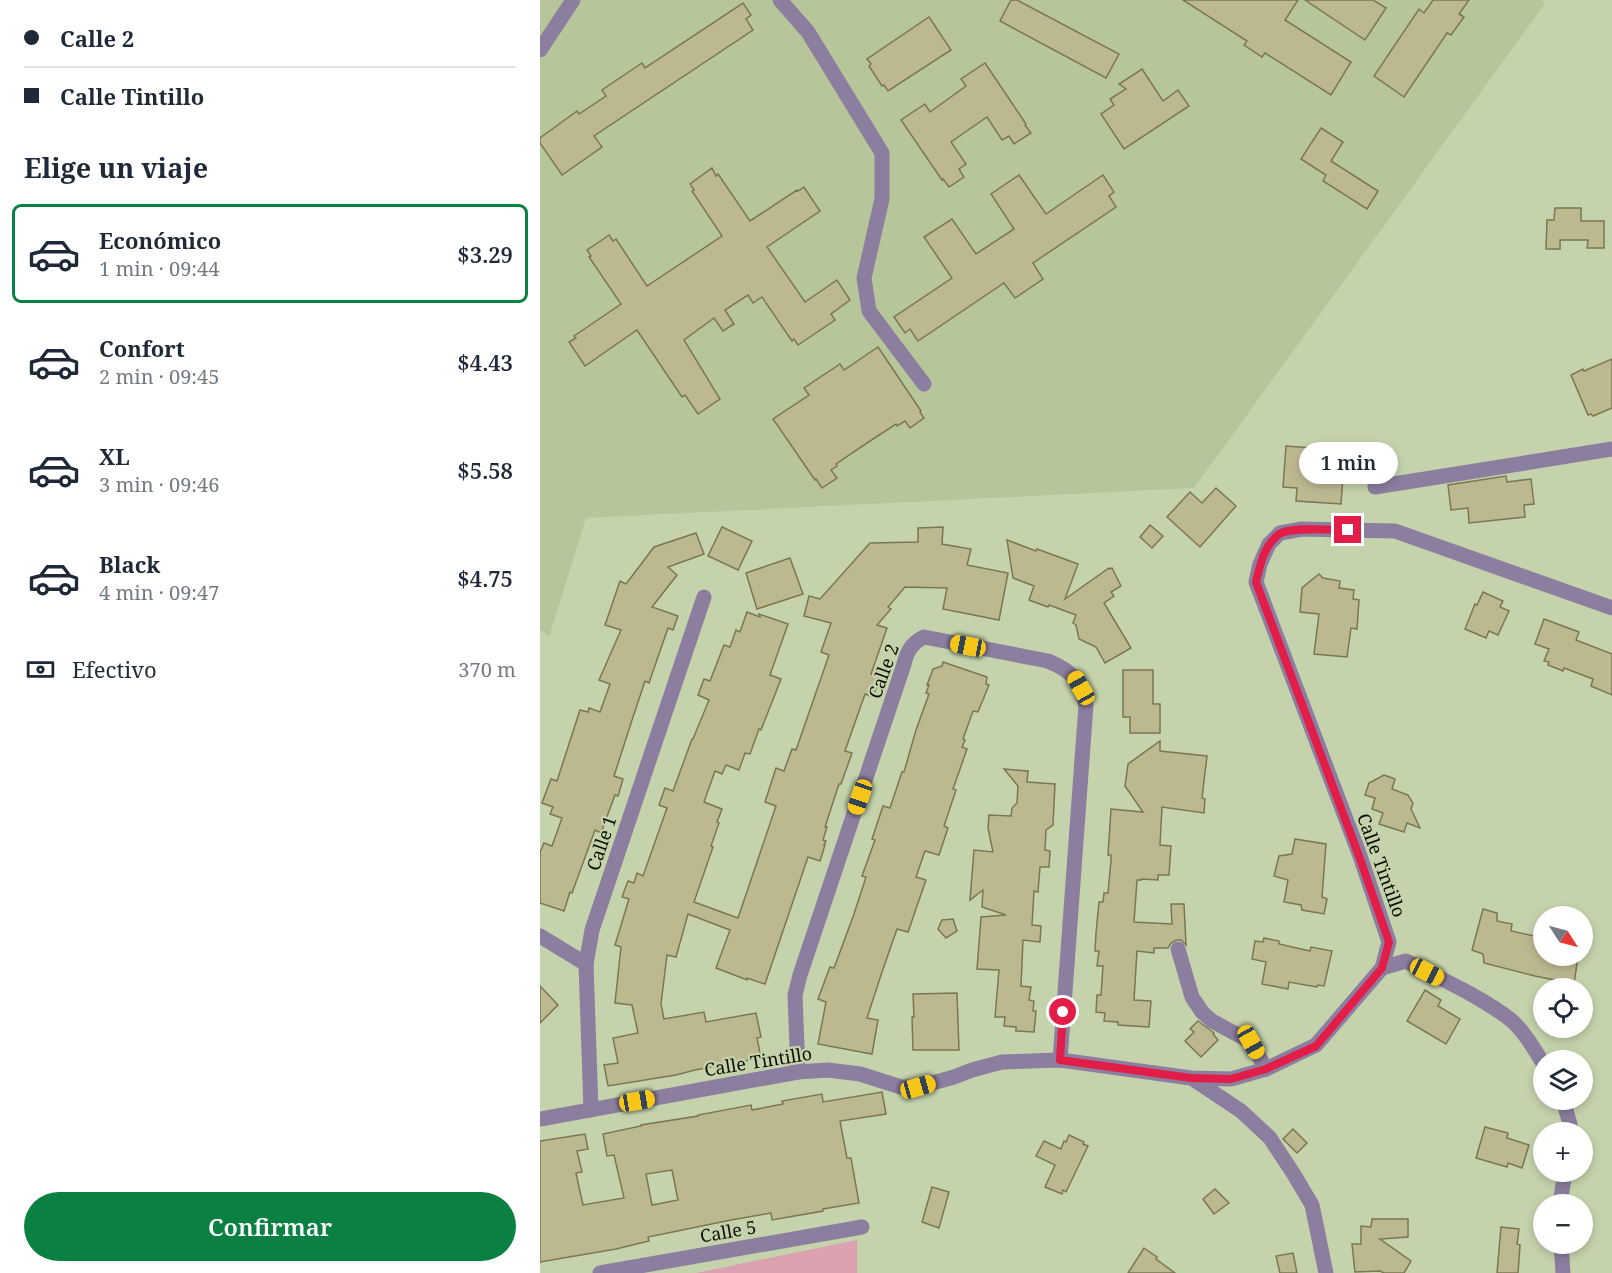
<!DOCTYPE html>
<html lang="es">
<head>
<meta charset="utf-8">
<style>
	body { margin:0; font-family:"Noto Serif",serif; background:#f2f2f3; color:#1f2937; height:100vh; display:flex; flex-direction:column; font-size:22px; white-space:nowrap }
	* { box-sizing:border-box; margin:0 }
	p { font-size:20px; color:#747a83 }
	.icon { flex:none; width:33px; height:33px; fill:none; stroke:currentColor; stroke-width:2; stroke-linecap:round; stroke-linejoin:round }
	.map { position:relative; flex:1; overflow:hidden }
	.details { display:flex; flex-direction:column; background:#fff; width:540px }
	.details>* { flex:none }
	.hud { display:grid; align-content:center; height:132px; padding:0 24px; background:#fff }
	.needle { width:39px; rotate:126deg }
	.buttons { position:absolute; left:993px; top:906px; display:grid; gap:12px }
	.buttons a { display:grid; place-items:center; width:60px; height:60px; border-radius:50%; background:#fff; box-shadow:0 3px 9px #0003; font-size:30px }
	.end { position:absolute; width:27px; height:27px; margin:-14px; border:8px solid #e11d48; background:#fff; box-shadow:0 0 0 3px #fff }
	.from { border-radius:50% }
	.bubble { position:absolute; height:42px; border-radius:21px; background:#fff; box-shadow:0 3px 9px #0003; font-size:20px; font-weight:600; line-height:42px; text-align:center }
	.car { position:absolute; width:18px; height:36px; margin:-18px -9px; border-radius:8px; box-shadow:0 0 4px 2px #0007; background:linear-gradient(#f5c518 24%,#345 0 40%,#f5c518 0 76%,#345 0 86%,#f5c518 0) }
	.hud b { display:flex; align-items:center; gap:21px; height:57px; font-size:22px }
	.hud b+b { border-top:2px solid #e0e1e3 }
	.hud i { width:15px; height:15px; background:#1f2937 }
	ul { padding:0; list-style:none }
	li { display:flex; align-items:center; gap:18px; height:99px; margin:0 12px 9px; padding:0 12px; border:3px solid transparent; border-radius:9px }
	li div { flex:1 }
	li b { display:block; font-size:22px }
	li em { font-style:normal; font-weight:600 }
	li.selected { border-color:#0b8043 }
	li>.icon { width:54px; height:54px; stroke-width:1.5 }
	h2 { padding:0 24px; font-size:27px; line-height:72px }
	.pay { display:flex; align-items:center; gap:15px; height:66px; padding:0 24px; font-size:22px }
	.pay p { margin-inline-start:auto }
	.action { display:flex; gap:12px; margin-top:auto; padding:12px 24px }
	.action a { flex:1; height:69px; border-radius:36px; background:#0b8043; color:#fff; font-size:24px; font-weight:600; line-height:69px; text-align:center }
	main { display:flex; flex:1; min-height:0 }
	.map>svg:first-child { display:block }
	.built { fill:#b7c69a }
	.green { fill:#dca1ae }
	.building { fill:#bcb991; stroke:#7a7752; stroke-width:1.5; fill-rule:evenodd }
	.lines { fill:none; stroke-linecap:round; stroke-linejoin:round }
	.street { stroke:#8b7e9e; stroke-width:15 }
	.route { stroke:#e11d48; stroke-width:8 }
	.labels { text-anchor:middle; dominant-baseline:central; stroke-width:4.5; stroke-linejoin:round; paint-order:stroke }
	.street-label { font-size:18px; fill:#0d1105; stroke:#c5d3ac }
</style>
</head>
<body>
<main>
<section class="details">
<div class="hud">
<b><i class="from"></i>Calle 2</b>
<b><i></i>Calle Tintillo</b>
</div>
<h2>Elige un viaje</h2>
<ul>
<li class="selected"><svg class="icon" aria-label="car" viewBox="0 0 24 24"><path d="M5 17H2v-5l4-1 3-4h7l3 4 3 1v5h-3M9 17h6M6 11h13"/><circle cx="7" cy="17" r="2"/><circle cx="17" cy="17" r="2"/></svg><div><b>Económico</b><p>1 min · 09:44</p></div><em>$3.29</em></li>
<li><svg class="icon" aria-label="car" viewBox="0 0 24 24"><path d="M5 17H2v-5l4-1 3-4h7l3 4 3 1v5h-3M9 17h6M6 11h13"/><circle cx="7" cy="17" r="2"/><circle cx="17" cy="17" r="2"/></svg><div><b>Confort</b><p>2 min · 09:45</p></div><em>$4.43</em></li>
<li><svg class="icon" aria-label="car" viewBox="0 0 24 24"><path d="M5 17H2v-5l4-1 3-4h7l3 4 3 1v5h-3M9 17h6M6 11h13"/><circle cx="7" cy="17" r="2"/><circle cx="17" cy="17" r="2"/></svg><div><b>XL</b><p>3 min · 09:46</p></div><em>$5.58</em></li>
<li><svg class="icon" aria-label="car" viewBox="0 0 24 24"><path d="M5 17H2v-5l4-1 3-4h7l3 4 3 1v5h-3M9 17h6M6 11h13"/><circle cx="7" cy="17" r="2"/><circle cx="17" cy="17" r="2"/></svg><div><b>Black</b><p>4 min · 09:47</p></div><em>$4.75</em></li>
</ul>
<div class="pay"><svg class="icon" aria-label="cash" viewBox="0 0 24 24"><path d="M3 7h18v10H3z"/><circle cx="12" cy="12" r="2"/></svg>Efectivo<p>370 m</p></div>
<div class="action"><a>Confirmar</a></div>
</section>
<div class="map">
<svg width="1072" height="1273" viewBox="0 0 1072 1273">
	<rect width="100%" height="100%" fill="#c5d3ac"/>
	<polygon class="built" points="0,0 1003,0 1004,5 654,488 46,518 9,637 0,629"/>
	<polygon class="green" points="317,1240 317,1273 156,1273"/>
	<g class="building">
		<polygon points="471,0 477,0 579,54 566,78 460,21"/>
		<polygon points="643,0 758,0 745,20 811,62 791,95 725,53 722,57 704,45 707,41"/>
		<polygon points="765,0 833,0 846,8 825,40"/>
		<polygon points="893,0 929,0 919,14 924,17 911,35 907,33 864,97 834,76 879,9 884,13"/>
		<polygon points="203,3 211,15 206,19 213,30 54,136 62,147 22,175 0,143 0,138 37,111 39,114 66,96 62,90 102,63 105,68"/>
		<polygon points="389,17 411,50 348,91 344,85 342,86 329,66 331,64 327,59"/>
		<polygon points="445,63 486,124 485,125 491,133 474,144 469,136 462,140 447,117 411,142 426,164 419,169 424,177 409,187 403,179 402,180 361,120 385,104 390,112 426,86 421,79"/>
		<polygon points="602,69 623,101 638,90 649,106 584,149 561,114 574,105 570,99 586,89 579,84"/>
		<polygon points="781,128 803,142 791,161 838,191 827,209 783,181 786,175 761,159"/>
		<polygon points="172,168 176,176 178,174 210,221 257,190 258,191 264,187 280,211 227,247 265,302 297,280 310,300 291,314 295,320 258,345 254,339 252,341 222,297 213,303 208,295 185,310 194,324 183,331 174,318 144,340 180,399 158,414 145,395 142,397 97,330 45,366 29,342 36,338 34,336 81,304 49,257 51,256 47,250 56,244 69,235 73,241 76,239 107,286 182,236 152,191 154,190 150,184"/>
		<polygon points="479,175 506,214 563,175 574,192 569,196 576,207 493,263 503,279 475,298 464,283 378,341 370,329 365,333 354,317 412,278 384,237 412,219 436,254 474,229 451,194"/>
		<polygon points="1015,208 1041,208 1041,221 1064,221 1064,248 1047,248 1048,240 1020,240 1020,249 1006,249 1007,220 1014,220"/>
		<polygon points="338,347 381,411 380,412 384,418 370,428 365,421 357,426 356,424 327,443 296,464 297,466 291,470 297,478 282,488 276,479 275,480 233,419 269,395 264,388 300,364 304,370"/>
		<polygon points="1072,359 1072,408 1053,416 1051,414 1048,415 1031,375 1043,369 1044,371"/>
		<polygon points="746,446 786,449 786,453 808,454 807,476 803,476 801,504 756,501 757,488 743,487"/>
		<polygon points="966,476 967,482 991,479 994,504 984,505 985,517 929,523 928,508 911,510 908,485"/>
		<polygon points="676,488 696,506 660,547 627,517 650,492 662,503"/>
		<polygon points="610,525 623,536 612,548 600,537"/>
		<polygon points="182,527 212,541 198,570 168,556"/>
		<polygon points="403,527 402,544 431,549 427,565 468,573 459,620 403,609 407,588 365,587 348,607 351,609 337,625 347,628 331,674 340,677 333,697 325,694 305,751 312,753 301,784 299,784 285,827 287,827 283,840 286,841 284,845 285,845 280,861 268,857 225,984 207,978 207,980 176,968 190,930 148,914 136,957 127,955 121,1004 124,1019 164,1012 166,1022 216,1013 221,1037 217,1038 221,1058 155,1070 136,1075 68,1086 64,1065 78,1063 73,1038 98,1033 92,1005 75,1003 81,947 75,945 89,899 82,897 88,881 94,883 97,873 103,876 127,808 119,805 125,788 133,791 152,739 153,739 169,700 158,695 164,679 170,681 184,645 190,647 196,630 200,632 207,612 220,617 219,614 248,624 230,675 241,679 221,730 219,729 210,754 205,753 199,770 186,765 182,774 175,771 164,802 182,809 177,822 179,823 171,846 173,847 154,902 198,918 236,806 225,802 236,768 244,771 252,749 256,750 289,655 281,652 291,623 264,616 269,596 280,599 330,543 378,542 378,528"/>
		<polygon points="156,533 164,554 128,567 137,575 112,607 138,616 133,630 128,628 109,683 105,681 93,717 74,776 83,779 78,796 75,795 61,833 55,830 32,893 30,892 24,911 0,903 0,852 4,843 12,846 22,818 10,814 13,807 2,803 11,779 17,781 40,710 48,712 49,708 60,712 70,684 59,680 81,630 65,625 80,581 86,584 114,547"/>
		<polygon points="467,540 496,551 497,549 538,564 525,599 569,568 570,569 572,568 581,586 571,592 574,596 564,603 591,648 565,663 556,647 539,639 536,625 533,623 536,615 509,605 508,607 489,600 494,586 473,578"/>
		<polygon points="250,558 263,594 217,609 206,573"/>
		<polygon points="779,574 783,578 800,581 799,588 814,590 813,599 819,600 817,629 811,628 807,657 774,654 779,614 760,612 762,588"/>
		<polygon points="943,592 963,601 960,607 969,611 958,635 949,631 946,638 925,629 935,604 937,605"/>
		<polygon points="1004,619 1039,632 1036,640 1072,654 1072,695 1051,686 1053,679 1024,668 1023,671 1008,665 1009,662 1004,661 1009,649 995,644"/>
		<polygon points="403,662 447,677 446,684 449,685 438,712 433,711 423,739 425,740 422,747 427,749 413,789 416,790 404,826 408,828 399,855 385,851 376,877 386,880 368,932 357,929 342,972 327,1018 338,1020 332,1054 278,1044 286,1002 278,999 290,967 294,968 314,914 326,877 322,876 335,840 332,839 343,806 350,808 362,772 364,772 376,730 389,694 386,693 389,685 387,685 393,669 402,666"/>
		<polygon points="583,670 613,670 613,704 620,704 620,733 590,733 590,717 583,717"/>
		<polygon points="620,741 620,751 667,756 662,798 665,799 664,813 622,807 620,845 631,846 629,875 618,875 618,880 601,879 601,880 597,880 594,922 632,924 631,904 644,904 646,945 641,940 636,940 631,943 628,948 614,948 614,953 597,951 594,1000 611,1001 609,1027 578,1025 578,1022 564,1021 565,1013 556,1012 557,995 561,995 563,966 557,966 559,951 555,951 556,933 559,902 563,902 564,893 568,893 571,860 571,855 568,855 571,809 603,812 585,786 588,764"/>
		<polygon points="464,769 488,771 487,782 515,784 513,825 506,830 505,850 510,851 509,867 500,867 498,892 494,891 492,925 501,926 500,942 483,940 481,986 491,987 489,1000 494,1001 493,1011 496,1011 494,1032 476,1031 476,1027 464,1026 465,1017 455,1017 459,970 437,969 441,917 466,915 442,907 443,890 430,900 434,850 453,852 448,828 449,815 471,816 472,808 477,803 478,786"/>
		<polygon points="844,775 855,779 852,789 868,795 873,803 871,809 880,828 867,823 864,832 839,824 843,813 832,809 835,798 825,795 829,783"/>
		<polygon points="755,839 786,844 782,897 787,899 784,914 762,910 761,905 744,902 748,880 734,876 739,856 752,854"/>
		<polygon points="943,909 957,913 957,921 972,924 971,931 1004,938 1004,956 1038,956 1034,984 995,976 944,963 943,954 932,950"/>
		<polygon points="413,919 417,931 406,938 398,929 402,920"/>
		<polygon points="724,938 739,941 739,944 770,951 771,947 792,951 784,986 778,985 777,987 749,982 748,989 722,984 726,962 712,959 715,941 723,942"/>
		<polygon points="0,986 18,1005 0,1023"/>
		<polygon points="885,990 901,1000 898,1006 920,1019 906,1044 867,1021"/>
		<polygon points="417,993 419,1050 373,1050 372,1017 374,1017 373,994"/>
		<polygon points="658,1021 674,1033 673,1034 678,1040 661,1057 645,1041 654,1032 650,1029"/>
		<path d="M342 1092 346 1114 300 1121 307 1158H311L319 1203 283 1209V1211L232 1220 231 1213 191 1220 108 1237 109 1241 76 1249 0 1262V1141L45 1134 48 1149 37 1151 42 1172 36 1173 43 1205 84 1198 74 1155 67 1156 63 1134 101 1126V1125L158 1116V1115L211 1105 212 1110 243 1104 242 1101 282 1094 283 1102ZM132 1170 138 1200 112 1205 106 1174Z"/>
		<polygon points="945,1127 968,1133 967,1138 989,1145 982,1168 968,1163 967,1167 936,1158"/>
		<polygon points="753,1129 767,1143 757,1153 743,1139"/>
		<polygon points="529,1135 544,1142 543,1144 548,1146 526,1192 523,1190 522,1194 505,1187 515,1165 496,1156 504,1141 521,1149 524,1141 526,1142"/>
		<polygon points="392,1187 409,1192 399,1228 382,1222"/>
		<polygon points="675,1189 689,1203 674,1214 663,1199"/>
		<polygon points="832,1219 868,1219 868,1237 840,1239 871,1261 864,1273 844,1273 840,1271 815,1272 812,1244 821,1244 821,1226 831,1227"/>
		<polygon points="961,1227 979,1229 977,1244 980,1245 978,1273 957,1273"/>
		<polygon points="604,1248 617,1257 616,1259 635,1273 588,1273"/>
		<polygon points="753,1253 757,1273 740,1273 736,1256"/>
	</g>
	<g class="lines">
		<g class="street">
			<polyline points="240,0 268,32 342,153 342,199 324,278 329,311 384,384"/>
			<polyline points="0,50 33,0"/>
			<polyline points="835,487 1072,449"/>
			<polyline points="0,936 46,964"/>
			<polyline points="638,949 652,997 662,1012 672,1021 711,1042 726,1069"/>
			<path d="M842 968 866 961C899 978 942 997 971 1020 984 1031 995 1050 1004 1065"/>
			<path d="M258 1072 255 995 260 975 364 664C367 651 372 643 384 637L508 661C534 672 537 678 546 705L520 1060"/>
			<polyline points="653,1079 701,1111 730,1138 753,1173 772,1205 786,1273"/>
			<polyline points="1023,1100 1030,1124 1030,1132"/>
			<polyline points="51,1110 46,964 52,930 164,597"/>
			<polyline points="0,1119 258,1072 288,1070 320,1074 361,1087 378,1087 414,1077 432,1070 462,1062 520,1060 651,1078 691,1079 726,1069 776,1045 842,968 849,942 820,856 716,582 720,564 729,544 740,533 762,529 855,531 1072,608"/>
			<polyline points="1020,1204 1025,1172"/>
			<polyline points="1021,1244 1023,1273"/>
			<polyline points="60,1273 322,1227"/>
		</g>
	</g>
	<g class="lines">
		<path class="route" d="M523 1012 520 1060 651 1078 691 1079 726 1069 776 1046 842 968 849 942 819 856 716 582C720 565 724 546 738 535 749 526 792 530 808 530"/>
	</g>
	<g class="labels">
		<g class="street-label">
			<text transform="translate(343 671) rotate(-70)">Calle 2</text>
			<text transform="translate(61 843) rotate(-71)">Calle 1</text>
			<text transform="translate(842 865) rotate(70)">Calle Tintillo</text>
			<text transform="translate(218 1061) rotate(-9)">Calle Tintillo</text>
			<text transform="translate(188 1231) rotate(-10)">Calle 5</text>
		</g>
	</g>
</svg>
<div class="buttons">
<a><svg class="needle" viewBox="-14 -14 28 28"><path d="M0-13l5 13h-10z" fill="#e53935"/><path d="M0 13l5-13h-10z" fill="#747a83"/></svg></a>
<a><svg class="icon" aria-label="locate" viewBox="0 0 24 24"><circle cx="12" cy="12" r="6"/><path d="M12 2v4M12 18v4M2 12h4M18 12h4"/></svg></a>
<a><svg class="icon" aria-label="layers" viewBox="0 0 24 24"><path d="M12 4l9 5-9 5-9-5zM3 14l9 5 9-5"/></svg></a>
<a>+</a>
<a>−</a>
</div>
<i class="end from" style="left:523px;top:1012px"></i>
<i class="end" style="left:808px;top:530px"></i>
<div class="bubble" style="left:759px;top:442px;width:99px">1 min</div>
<i class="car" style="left:428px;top:646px;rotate:281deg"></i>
<i class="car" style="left:541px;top:688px;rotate:331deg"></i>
<i class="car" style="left:320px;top:797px;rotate:199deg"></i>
<i class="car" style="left:887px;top:972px;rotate:118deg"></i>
<i class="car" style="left:711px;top:1042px;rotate:151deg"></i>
<i class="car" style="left:378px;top:1087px;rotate:74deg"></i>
<i class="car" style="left:97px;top:1101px;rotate:80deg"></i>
</div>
</main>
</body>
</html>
